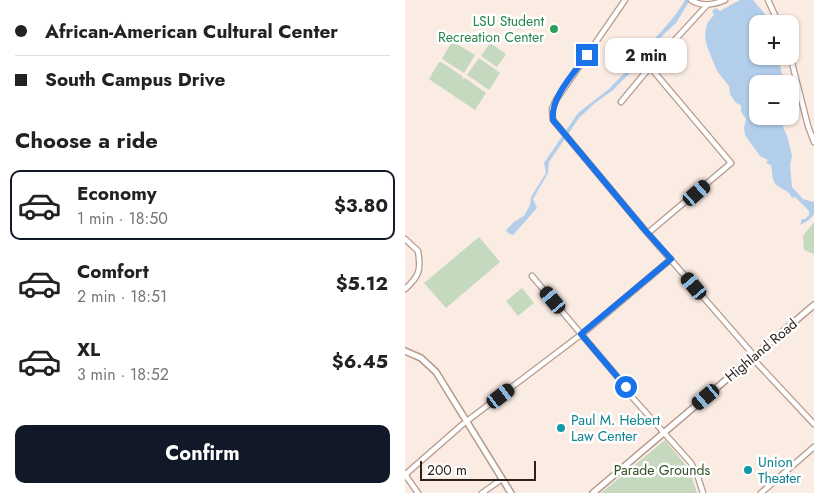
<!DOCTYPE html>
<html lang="en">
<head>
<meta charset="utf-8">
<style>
	body { margin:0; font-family:Jost,sans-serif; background:#f6f6f6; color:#222; height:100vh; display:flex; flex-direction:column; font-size:19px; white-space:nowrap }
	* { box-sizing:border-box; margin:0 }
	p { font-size:16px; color:#767676 }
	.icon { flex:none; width:28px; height:28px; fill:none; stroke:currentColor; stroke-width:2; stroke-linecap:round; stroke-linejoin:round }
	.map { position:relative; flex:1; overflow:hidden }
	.panel { display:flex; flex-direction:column; background:#fff; width:405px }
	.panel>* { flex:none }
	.guide { display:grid; align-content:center; height:110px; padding:0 15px; background:#fff }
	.tools { position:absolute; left:344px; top:15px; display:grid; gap:10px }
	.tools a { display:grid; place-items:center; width:50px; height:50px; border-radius:10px; background:#fff; box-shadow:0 1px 4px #0004; font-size:25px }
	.scale { position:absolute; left:15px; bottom:12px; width:116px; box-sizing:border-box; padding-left:5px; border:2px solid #2c211b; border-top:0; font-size:14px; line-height:18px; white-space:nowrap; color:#2c211b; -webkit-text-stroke:4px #fff; paint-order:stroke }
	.end { position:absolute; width:22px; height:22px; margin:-11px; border:6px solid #1a73e8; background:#fff; box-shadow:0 0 0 2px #fff }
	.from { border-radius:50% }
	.bubble { position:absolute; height:35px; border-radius:10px; background:#fff; box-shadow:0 1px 4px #0004; font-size:16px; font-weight:700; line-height:35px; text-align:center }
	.car { position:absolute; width:15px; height:30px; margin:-15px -8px; border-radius:6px; box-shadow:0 0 4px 1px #0007; background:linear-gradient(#222 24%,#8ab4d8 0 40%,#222 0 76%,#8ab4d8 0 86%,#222 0) }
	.guide b { display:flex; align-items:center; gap:18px; height:48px; font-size:19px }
	.guide b+b { border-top:1px solid #e0e0e0 }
	.guide i { width:12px; height:12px; background:#222 }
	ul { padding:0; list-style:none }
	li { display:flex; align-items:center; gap:15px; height:70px; margin:0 10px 8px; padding:0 5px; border:2px solid transparent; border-radius:10px }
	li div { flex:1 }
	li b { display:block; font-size:19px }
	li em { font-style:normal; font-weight:700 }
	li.active { border-color:#111827 }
	li>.icon { width:45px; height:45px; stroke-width:1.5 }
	h2 { padding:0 15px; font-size:22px; line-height:60px }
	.button { display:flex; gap:10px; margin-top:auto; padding:10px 15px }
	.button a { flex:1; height:58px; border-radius:10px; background:#111827; color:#fff; font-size:20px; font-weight:700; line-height:58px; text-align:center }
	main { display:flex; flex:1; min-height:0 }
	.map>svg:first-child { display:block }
	.built { fill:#faebe3; fill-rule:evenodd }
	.green { fill:#c5d9be }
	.water { fill:#b2ceeb }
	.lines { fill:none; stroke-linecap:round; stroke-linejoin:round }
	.minor-casing { stroke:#b69a8b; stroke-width:7 }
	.tertiary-casing { stroke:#b69a8b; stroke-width:8 }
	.minor { stroke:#fff; stroke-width:4.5 }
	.tertiary { stroke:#fff; stroke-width:5 }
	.route { stroke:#1a73e8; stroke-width:6 }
	.leisure-dot { fill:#2e9e5b; stroke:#fff; stroke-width:2 }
	.culture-dot { fill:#0f9aa8; stroke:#fff; stroke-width:2 }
	.labels { text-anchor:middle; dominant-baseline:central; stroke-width:5; stroke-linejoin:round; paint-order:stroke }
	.leisure-label { font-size:14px; fill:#27864d; stroke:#fff; text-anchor:end }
	.street-label { font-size:14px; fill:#2c211b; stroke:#fff }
	.culture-label { font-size:14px; fill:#0d838f; stroke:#fff; text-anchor:start }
	.park-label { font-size:14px; fill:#305022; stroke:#fff }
</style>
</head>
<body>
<main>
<section class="panel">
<div class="guide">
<b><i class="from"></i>African-American Cultural Center</b>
<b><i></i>South Campus Drive</b>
</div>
<h2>Choose a ride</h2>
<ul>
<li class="active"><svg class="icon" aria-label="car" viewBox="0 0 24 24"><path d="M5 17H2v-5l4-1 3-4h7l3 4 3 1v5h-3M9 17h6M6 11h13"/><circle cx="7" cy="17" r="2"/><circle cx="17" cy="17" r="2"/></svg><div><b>Economy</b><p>1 min · 18:50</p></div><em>$3.80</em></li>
<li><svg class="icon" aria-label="car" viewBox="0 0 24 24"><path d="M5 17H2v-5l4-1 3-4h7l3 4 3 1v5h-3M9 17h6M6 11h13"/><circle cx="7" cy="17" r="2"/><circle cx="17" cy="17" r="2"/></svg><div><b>Comfort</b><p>2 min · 18:51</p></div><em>$5.12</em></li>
<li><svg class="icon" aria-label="car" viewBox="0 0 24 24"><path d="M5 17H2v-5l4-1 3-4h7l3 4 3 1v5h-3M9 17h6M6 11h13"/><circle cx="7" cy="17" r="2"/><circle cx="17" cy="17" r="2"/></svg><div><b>XL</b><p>3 min · 18:52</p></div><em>$6.45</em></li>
</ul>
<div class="button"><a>Confirm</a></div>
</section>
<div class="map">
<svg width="409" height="493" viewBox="0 0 409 493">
	<rect width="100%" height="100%" fill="#fdf7f4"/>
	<path class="built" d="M0 0H409V493H0ZM352 24H385V56H352ZM352 84H385V116H352Z"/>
	<g class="green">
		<polygon points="47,41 70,55 59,73 37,59"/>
		<polygon points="85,43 101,54 92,67 76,56"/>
		<polygon points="74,58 95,73 84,90 62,75"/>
		<polygon points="34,62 36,62 57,76 58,79 60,78 81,93 70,110 24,79"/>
		<polygon points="409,222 409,254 399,250 398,236"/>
		<polygon points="74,237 95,262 41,308 19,283"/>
		<polygon points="117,288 129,303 113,316 101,301"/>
		<polygon points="260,440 284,469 292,493 196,493"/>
	</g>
	<g class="water">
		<path d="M280 0H285L271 23 259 34 232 66 208 90 190 103 174 118 144 162 143 173 128 199 132 208 108 235 103 233 101 230 109 222 119 216 125 205 126 197 141 173 139 163 173 113 204 89 234 58 233 55H236C250 36 269 21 280 0Z"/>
		<path d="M335 0H348L360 14 361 24H352V56H370L375 65 379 84H352V116H376L375 119 383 139 387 156 385 164 387 187 398 199 409 202V214L404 220 395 225 397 219H400L404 215V211L390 197 387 198C384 189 374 190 369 182 367 177 367 170 366 165L361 163 363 160 355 156 340 135 339 128 341 119 336 112V105L331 103 325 94 324 86 312 71 302 46 300 38 301 28 303 22 309 15 307 11 311 8 315 11Z"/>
	</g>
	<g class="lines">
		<defs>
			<g id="minor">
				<polyline points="220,0 151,100 147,109 148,120 239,229 346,352 351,362 409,424"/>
				<path d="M286 0C297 7 308 5 320 0"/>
				<polyline points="363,0 374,24"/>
				<polyline points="385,55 403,126 409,142"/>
				<polyline points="216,102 245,67 302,5"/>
				<polyline points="243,233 326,163 245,67"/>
				<path d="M0 239 13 251C16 269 15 276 0 289"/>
				<polyline points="127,276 221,387 227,397 286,463 293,477 298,493"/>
				<polyline points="62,421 182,330 266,259"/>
				<polyline points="13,493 1,476 2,473 58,424"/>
				<polyline points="77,493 97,479"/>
				<polyline points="356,493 409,447"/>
			</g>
			<g id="tertiary">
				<polyline points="0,351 16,358 31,372 106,493"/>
				<polyline points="188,493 409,305"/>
			</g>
		</defs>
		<use href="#minor" class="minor-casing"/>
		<use href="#tertiary" class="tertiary-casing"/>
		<use href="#minor" class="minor"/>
		<use href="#tertiary" class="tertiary"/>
	</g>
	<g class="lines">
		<path class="route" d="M182 55C169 73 145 98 148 120L239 229 266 259 176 334 221 387"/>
	</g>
	<circle class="leisure-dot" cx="149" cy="29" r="5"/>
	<g class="culture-dot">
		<circle cx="156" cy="428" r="5"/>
		<circle cx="343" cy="470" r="5"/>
	</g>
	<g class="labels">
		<g class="leisure-label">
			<text x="139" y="21">LSU Student<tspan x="139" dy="16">Recreation Center</tspan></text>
		</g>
		<g class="street-label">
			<text transform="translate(356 350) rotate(-40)">Highland Road</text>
		</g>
		<g class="culture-label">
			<text x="166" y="420">Paul M. Hebert<tspan x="166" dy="16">Law Center</tspan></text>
			<text x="353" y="462">Union<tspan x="353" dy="16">Theater</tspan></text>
		</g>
		<g class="park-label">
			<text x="257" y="470">Parade Grounds</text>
		</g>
	</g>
</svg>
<div class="tools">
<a>+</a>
<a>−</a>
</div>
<div class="scale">200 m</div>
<i class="end from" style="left:221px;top:387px"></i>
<i class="end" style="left:182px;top:55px"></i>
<div class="bubble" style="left:200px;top:38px;width:82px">2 min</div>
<i class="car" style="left:292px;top:193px;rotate:49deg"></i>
<i class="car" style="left:289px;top:286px;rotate:320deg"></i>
<i class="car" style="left:148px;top:300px;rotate:320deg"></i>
<i class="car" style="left:96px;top:396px;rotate:53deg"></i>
<i class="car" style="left:301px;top:397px;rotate:230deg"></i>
</div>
</main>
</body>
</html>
